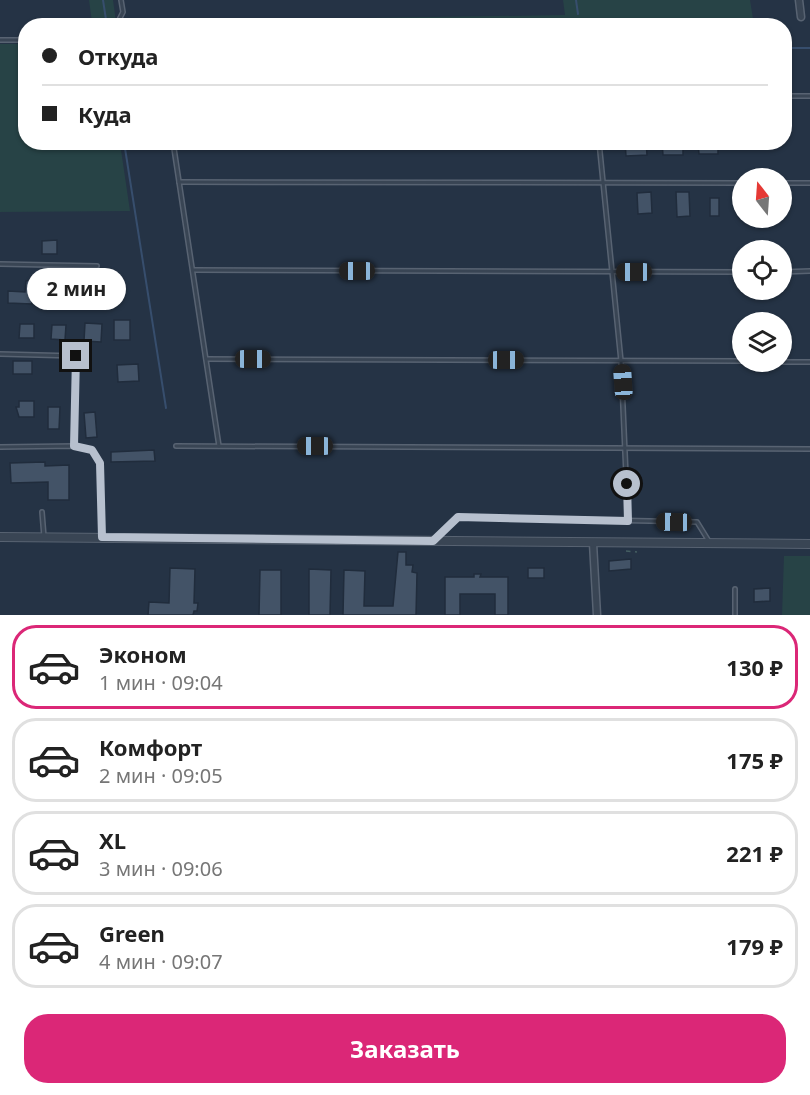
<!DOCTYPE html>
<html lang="ru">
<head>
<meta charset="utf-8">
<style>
	body { margin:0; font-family:"Noto Sans",sans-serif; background:#f6f6f6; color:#222; height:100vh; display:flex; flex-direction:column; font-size:22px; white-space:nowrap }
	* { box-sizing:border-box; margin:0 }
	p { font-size:20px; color:#767676 }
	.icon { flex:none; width:33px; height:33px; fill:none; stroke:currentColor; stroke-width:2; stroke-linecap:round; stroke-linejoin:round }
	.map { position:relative; height:615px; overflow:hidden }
	.sheet { display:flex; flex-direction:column; background:#fff; flex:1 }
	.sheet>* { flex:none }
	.hud { position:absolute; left:18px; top:18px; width:774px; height:132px; border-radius:24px; box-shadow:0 2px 4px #0004; display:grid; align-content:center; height:132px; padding:0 24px; background:#fff }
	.needle { width:39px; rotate:343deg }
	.controls { position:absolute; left:732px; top:168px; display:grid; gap:12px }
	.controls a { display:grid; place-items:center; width:60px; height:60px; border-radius:50%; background:#fff; box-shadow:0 2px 4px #0004; font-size:30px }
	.end { position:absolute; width:27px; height:27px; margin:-14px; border:8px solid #b7c0ce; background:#111; box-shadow:0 0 0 3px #111 }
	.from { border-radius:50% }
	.bubble { position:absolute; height:42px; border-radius:21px; background:#fff; box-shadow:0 2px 4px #0004; font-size:20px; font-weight:700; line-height:42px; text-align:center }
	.car { position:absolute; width:18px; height:36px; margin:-18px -9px; border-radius:8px; box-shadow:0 0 4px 2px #0007; background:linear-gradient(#222 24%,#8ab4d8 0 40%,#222 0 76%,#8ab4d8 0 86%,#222 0) }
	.hud b { display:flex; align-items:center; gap:21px; height:57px; font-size:22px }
	.hud b+b { border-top:2px solid #e0e0e0 }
	.hud i { width:15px; height:15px; background:#222 }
	ul { padding:10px 0 0; list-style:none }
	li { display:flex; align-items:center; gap:18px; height:84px; margin:0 12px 9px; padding:0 12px; border:3px solid #e0e0e0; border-radius:24px }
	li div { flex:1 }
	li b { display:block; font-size:22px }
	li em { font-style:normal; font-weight:700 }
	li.active { border-color:#db2777 }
	li>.icon { width:54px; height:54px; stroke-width:1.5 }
	.primary-button { display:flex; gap:12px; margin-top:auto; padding:12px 24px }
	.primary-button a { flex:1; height:69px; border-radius:24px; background:#db2777; color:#fff; font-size:24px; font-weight:700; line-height:69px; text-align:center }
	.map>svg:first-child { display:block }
	.green { fill:#274346 }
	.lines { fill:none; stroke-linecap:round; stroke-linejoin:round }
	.stream { stroke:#374e6d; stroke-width:2 }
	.building { fill:#435367; stroke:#202c3c; stroke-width:1.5 }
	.service-casing { stroke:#586372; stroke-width:6 }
	.minor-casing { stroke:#586372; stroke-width:9 }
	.tertiary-casing { stroke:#586372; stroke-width:10 }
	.path { stroke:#455f62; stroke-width:1.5; stroke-dasharray:4.5 4.5; stroke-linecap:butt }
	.service { stroke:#394554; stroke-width:3 }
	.minor { stroke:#394554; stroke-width:6 }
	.tertiary { stroke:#394554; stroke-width:8 }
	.route { stroke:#b7c0ce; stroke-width:8 }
</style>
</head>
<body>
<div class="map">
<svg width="810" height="615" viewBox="0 0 810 615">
	<rect width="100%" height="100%" fill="#253345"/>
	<g class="green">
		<polygon points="89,0 113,0 116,22 565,15 563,0 750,0 754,25 118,26 112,23 92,22"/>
		<polygon points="0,44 25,44 26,142 120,143 130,211 0,212"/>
		<polygon points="784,556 810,556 810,615 782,615"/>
	</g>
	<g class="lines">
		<g class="stream">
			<polyline points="103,0 107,26"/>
			<polyline points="576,0 578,14"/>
			<polyline points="784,48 810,48"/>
			<polyline points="124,142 166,408"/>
		</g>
	</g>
	<g class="building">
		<polygon points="625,142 646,142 647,155 626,156"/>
		<polygon points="662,142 683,142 683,155 663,155"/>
		<polygon points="698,144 718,144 718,154 699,154"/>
		<polygon points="651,192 652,213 638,214 637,193"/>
		<polygon points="676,192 689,192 690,216 677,217"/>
		<rect x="710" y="198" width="9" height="18"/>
		<polygon points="57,240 57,254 42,254 42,241"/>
		<polygon points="89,276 103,276 102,292 89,292"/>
		<polygon points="32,280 32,304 8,303 8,291 25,292 26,281"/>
		<rect x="114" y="320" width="16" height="20"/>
		<polygon points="85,323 102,324 101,342 84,341"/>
		<polygon points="20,324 34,324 34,338 19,338"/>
		<polygon points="52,325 66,325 65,340 51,339"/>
		<rect x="13" y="361" width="19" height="13"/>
		<polygon points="138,364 139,381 118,382 117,365"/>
		<polygon points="19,401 34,401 34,417 19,417 16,407 19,407"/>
		<polygon points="48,407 60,407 59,429 48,429"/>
		<polygon points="95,412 97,437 86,438 84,413"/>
		<polygon points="154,450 155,461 111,462 111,452"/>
		<polygon points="45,462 45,466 69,465 69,500 48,500 48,482 11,483 10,463"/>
		<polygon points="398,552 406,552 406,565 413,565 412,572 417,573 416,615 343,615 344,570 365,571 364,606 393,606"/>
		<polygon points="631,559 631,569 609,571 609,561"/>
		<polygon points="170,568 195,569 194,603 198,603 197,611 194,611 193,615 148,615 149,602 169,603"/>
		<rect x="528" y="568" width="16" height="10"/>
		<polygon points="309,569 331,570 330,615 309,615"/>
		<polygon points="260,570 281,570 281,615 259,615"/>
		<polygon points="474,574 481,574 480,577 508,577 508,615 495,615 495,594 460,594 460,615 445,615 445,577 474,577"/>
		<polygon points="770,588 770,601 754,602 754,589"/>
	</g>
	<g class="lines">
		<defs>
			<g id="service">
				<polyline points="116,26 123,12 121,0"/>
				<polyline points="0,40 26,40"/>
				<polyline points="784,96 810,96"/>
				<polyline points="173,142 219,446"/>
				<polyline points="599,142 621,361 628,521"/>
				<polyline points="179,182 742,183"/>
				<polyline points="782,183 810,183"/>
				<polyline points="0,264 97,266"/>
				<polyline points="194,270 742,272"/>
				<polyline points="782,272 810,271"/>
				<polyline points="0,354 76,356 74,446"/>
				<polyline points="206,359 742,361"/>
				<polyline points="762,362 810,362"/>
				<polyline points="176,446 810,449"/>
				<polyline points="0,447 74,446 92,450 100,463 102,537"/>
				<polyline points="42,512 44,537"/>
				<polyline points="434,540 458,517 697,522 710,543"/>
				<polyline points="735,615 735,589"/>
			</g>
			<g id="minor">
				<polyline points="799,0 801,17"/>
				<polyline points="593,543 597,615"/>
			</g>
			<polyline id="tertiary" points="0,537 810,544"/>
		</defs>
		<use href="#service" class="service-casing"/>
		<use href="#minor" class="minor-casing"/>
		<use href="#tertiary" class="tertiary-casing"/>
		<polyline class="path" points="626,551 637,552"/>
		<use href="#service" class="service"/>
		<use href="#minor" class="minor"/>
		<use href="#tertiary" class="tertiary"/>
	</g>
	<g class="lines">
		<polyline class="route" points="76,356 74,446 92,450 100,463 102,537 433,541 458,517 628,521 627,484"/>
	</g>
</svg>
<div class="controls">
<a><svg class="needle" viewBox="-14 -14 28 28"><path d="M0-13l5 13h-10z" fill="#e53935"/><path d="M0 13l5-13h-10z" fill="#767676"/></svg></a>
<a><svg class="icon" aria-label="locate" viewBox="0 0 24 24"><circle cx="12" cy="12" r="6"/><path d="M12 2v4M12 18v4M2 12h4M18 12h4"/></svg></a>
<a><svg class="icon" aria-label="layers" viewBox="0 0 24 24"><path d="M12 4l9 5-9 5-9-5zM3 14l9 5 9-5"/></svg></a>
</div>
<i class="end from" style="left:627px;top:484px"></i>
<i class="end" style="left:76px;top:356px"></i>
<div class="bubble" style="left:27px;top:268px;width:99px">2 мин</div>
<i class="car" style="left:357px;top:271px;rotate:270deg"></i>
<i class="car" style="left:634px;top:272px;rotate:270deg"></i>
<i class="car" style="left:253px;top:359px;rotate:90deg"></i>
<i class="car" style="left:506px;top:360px;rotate:90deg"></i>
<i class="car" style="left:623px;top:382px;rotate:356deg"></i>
<i class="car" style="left:315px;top:446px;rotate:270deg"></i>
<i class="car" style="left:674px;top:522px;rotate:271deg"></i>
<div class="hud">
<b><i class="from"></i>Откуда</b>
<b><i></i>Куда</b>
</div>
</div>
<section class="sheet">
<ul>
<li class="active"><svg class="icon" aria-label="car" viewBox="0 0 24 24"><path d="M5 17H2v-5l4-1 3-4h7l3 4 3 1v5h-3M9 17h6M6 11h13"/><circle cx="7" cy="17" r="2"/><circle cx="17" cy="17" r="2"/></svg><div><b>Эконом</b><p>1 мин · 09:04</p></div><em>130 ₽</em></li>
<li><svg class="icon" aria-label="car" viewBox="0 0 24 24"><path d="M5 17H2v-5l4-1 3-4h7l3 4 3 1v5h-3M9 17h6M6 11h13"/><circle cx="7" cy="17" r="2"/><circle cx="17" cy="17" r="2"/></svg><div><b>Комфорт</b><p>2 мин · 09:05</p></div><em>175 ₽</em></li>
<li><svg class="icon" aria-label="car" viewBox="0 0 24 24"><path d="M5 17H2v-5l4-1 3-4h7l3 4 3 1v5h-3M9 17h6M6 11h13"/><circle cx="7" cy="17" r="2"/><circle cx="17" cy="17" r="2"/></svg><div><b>XL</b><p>3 мин · 09:06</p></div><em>221 ₽</em></li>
<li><svg class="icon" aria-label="car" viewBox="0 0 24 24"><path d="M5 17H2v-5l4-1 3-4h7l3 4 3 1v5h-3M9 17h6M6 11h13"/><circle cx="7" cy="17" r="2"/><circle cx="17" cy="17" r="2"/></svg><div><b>Green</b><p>4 мин · 09:07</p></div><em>179 ₽</em></li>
</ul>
<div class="primary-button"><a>Заказать</a></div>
</section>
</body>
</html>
